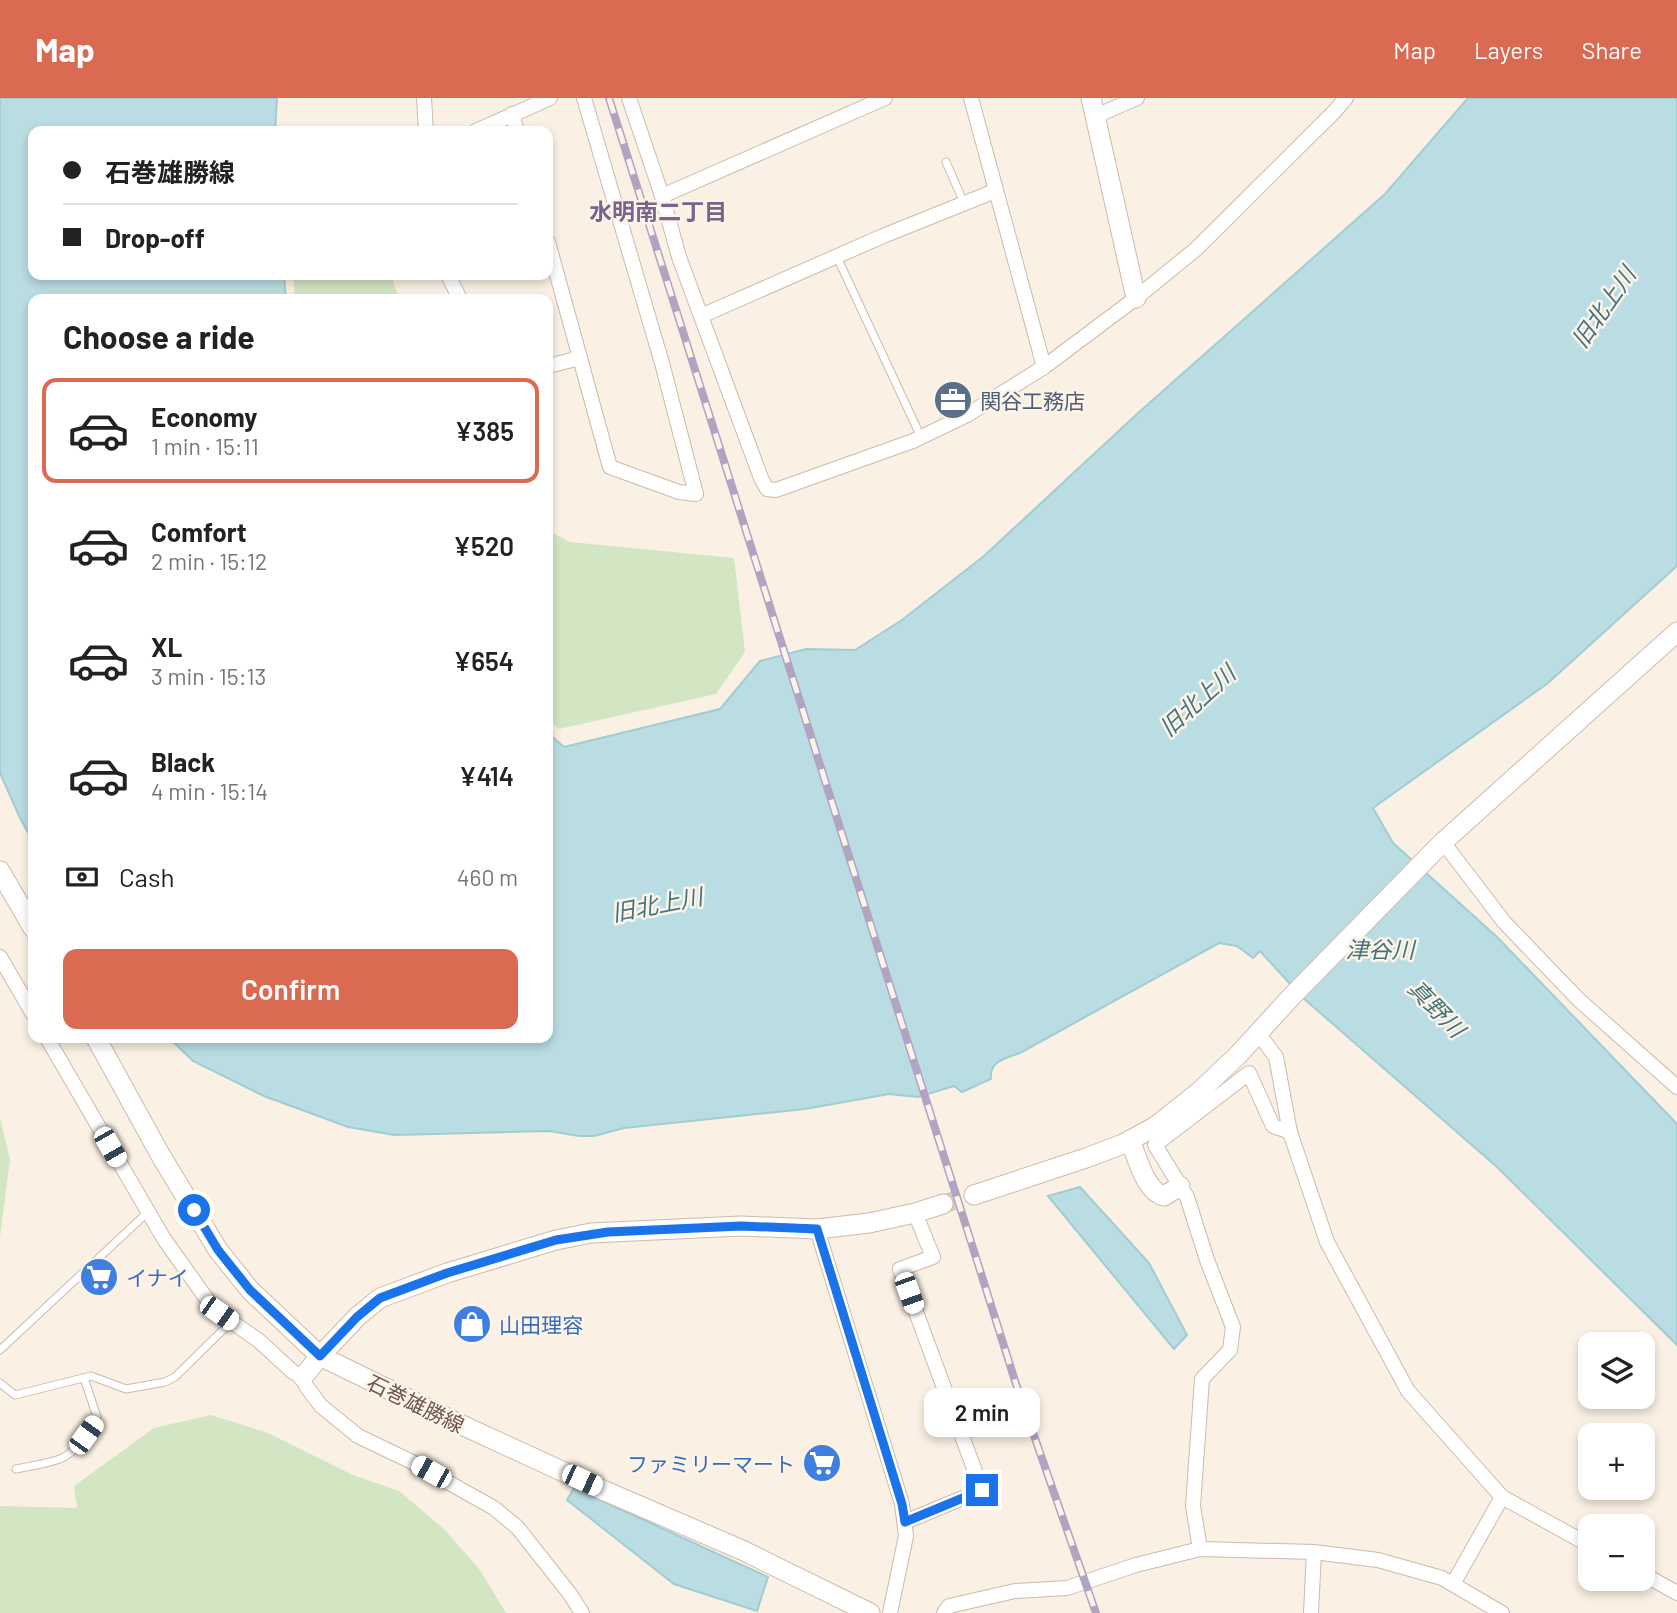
<!DOCTYPE html>
<html lang="en">
<head>
<meta charset="utf-8">
<style>
	body { margin:0; font-family:Barlow,"Noto Sans JP",sans-serif; background:#f6f6f6; color:#222; height:100vh; display:flex; flex-direction:column; font-size:26px; white-space:nowrap }
	* { box-sizing:border-box; margin:0 }
	p { font-size:23px; color:#767676 }
	.icon { flex:none; width:38px; height:38px; fill:none; stroke:currentColor; stroke-width:2; stroke-linecap:round; stroke-linejoin:round }
	.map { position:relative; flex:1; overflow:hidden }
	.sheet { position:absolute; left:28px; top:196px; width:525px; height:749px; display:flex; flex-direction:column; background:#fff; border-radius:14px; box-shadow:0 4px 10px #0003 }
	.sheet>* { flex:none }
	.guide { position:absolute; left:28px; top:28px; width:525px; height:154px; border-radius:14px; box-shadow:0 4px 10px #0003; display:grid; align-content:center; height:154px; padding:0 35px; background:#fff }
	.buttons { position:absolute; left:1578px; top:1234px; display:grid; gap:14px }
	.buttons a { display:grid; place-items:center; width:77px; height:77px; border-radius:14px; background:#fff; box-shadow:0 4px 10px #0003; font-size:35px }
	.end { position:absolute; width:32px; height:32px; margin:-16px; border:9px solid #1a73e8; background:#fff; box-shadow:0 0 0 4px #fff }
	.from { border-radius:50% }
	.bubble { position:absolute; height:49px; border-radius:14px; background:#fff; box-shadow:0 4px 10px #0003; font-size:23px; font-weight:600; line-height:49px; text-align:center }
	.car { position:absolute; width:21px; height:42px; margin:-21px -10px; border-radius:9px; box-shadow:0 0 5px 2px #0007; background:linear-gradient(#fff 24%,#345 0 40%,#fff 0 76%,#345 0 86%,#fff 0) }
	.guide b { display:flex; align-items:center; gap:24px; height:66px; font-size:26px }
	.guide b+b { border-top:2px solid #e0e0e0 }
	.guide i { width:18px; height:18px; background:#222 }
	ul { padding:0; list-style:none }
	li { display:flex; align-items:center; gap:21px; height:105px; margin:0 14px 10px; padding:0 21px; border:4px solid transparent; border-radius:14px }
	li div { flex:1 }
	li b { display:block; font-size:26px }
	li em { font-style:normal; font-weight:600 }
	li.selected { border-color:#db6a52 }
	li>.icon { width:63px; height:63px; stroke-width:1.5 }
	h2 { padding:0 35px; font-size:32px; line-height:84px }
	.pay { display:flex; align-items:center; gap:18px; height:77px; padding:0 35px; font-size:26px }
	.pay p { margin-inline-start:auto }
	.primary-button { display:flex; gap:14px; margin-top:auto; padding:14px 35px }
	.primary-button a { flex:1; height:80px; border-radius:14px; background:#db6a52; color:#fff; font-size:28px; font-weight:600; line-height:80px; text-align:center }
	header { display:flex; align-items:center; gap:42px; box-sizing:border-box; height:98px; padding:0 35px; background:#db6a52; color:#fff }
	header strong { font-size:33px }
	nav { display:flex; gap:38px; margin-inline-start:auto; font-size:24px }
	.map>svg:first-child { display:block }
	.green { fill:#d3e6c3 }
	.water { fill:#b9dde2; stroke:#a1cdd2; stroke-width:2 }
	.lines { fill:none; stroke-linecap:round; stroke-linejoin:round }
	.secondary-tunnel { stroke:#d8cabd; stroke-width:19; stroke-dasharray:19 10; stroke-linecap:butt }
	.lane-casing { stroke:#ccbaae; stroke-width:9 }
	.street-casing { stroke:#ccbaae; stroke-width:16 }
	.secondary-casing { stroke:#cfb9ab; stroke-width:21 }
	.lane { stroke:#fff; stroke-width:7 }
	.street { stroke:#fff; stroke-width:14 }
	.secondary { stroke:#fff; stroke-width:19 }
	.rail-casing { stroke:#b2a3c2; stroke-width:8 }
	.rail { stroke:#fdf4e9; stroke-width:5; stroke-dasharray:16; stroke-linecap:butt }
	.route { stroke:#1a73e8; stroke-width:9 }
	.labels { text-anchor:middle; dominant-baseline:central; stroke-width:5; stroke-linejoin:round; paint-order:stroke }
	.service-label { font-size:21px; fill:#4e5e75; stroke:#fdf4e9; text-anchor:start }
	.shop-label { font-size:21px; fill:#366cbe; stroke:#fdf4e9; text-anchor:start }
	.street-label { font-size:21px; fill:#70574b; stroke:#fdf4e9 }
	.neighbourhood-label { font-size:23px; font-weight:bold; fill:#7c638c; stroke:#fdf4e9 }
	.water-label { font-size:23px; font-style:italic; fill:#44747b; stroke:#fdf4e9 }
</style>
</head>
<body>
<header>
<strong>Map</strong>
<nav><a>Map</a><a>Layers</a><a>Share</a></nav>
</header>
<div class="map">
<svg width="1677" height="1515" viewBox="0 0 1677 1515">
	<rect width="100%" height="100%" fill="#faf0e3"/>
	<g class="green">
		<polygon points="293,177 391,177 399,201 295,201"/>
		<polygon points="548,433 570,444 734,460 745,554 716,596 559,631 548,621"/>
		<polygon points="0,1020 10,1062 0,1139"/>
		<polygon points="211,1317 268,1335 353,1377 399,1393 444,1431 480,1472 506,1515 0,1515 0,1408 77,1410 74,1388 154,1330"/>
	</g>
	<g class="water">
		<polygon points="0,0 277,0 275,33 33,33 33,177 284,177 286,201 33,201 33,743 20,720 0,675"/>
		<path d="M1468 0H1677V468L1548 585 1373 710 1393 745 1497 839 1677 1026V1247L1497 1069 1302 899 1260 853 1253 860 1237 848 1219 845 1020 955C1006 960 989 963 991 981L962 994 954 988 918 999 889 996 805 1011 624 1030 594 1038H579L549 1033 395 1037 348 1029 264 998 193 963 169 940H548V635L564 649 720 611 760 563 806 551 855 552 902 522 984 458 1137 316 1385 96Z"/>
		<polygon points="1080,1089 1149,1165 1187,1237 1174,1251 1048,1098"/>
		<polygon points="574,1390 768,1479 757,1513 674,1486 567,1402"/>
	</g>
	<g class="lines">
		<polyline class="secondary-tunnel" points="943,1106 974,1097"/>
		<defs>
			<g id="lane">
				<polyline points="946,64 964,105"/>
				<polyline points="837,159 921,339"/>
				<polyline points="0,1252 148,1114"/>
				<polyline points="0,1285 15,1297 91,1278 126,1291 165,1284 175,1279 231,1224"/>
				<path d="M16 1371C30 1368 46 1366 60 1361 76 1354 91 1335 97 1319L84 1280"/>
			</g>
			<g id="street">
				<polyline points="424,0 426,33"/>
				<polyline points="629,0 662,98 679,159 761,380 767,391 776,392 913,343 967,317 1044,269 1136,200 1196,151 1335,13 1346,0"/>
				<polyline points="971,0 1044,269"/>
				<polyline points="512,16 517,33"/>
				<polyline points="1096,18 1137,0"/>
				<polyline points="476,33 550,0"/>
				<polyline points="662,98 885,0"/>
				<polyline points="548,144 610,369 679,394 696,396 662,265 584,0"/>
				<polyline points="448,177 460,201"/>
				<polyline points="701,218 883,138 995,93"/>
				<polyline points="548,268 580,260"/>
				<polyline points="1443,744 1504,824 1579,902 1677,989"/>
				<polyline points="0,859 33,916"/>
				<polyline points="1258,935 1276,959 1290,1034 1327,1144 1408,1293 1502,1399 1591,1448"/>
				<polyline points="47,940 164,1141 211,1207 219,1215 258,1242 293,1274 303,1279 306,1288 321,1308 358,1338 410,1363 494,1410 517,1429 570,1496 582,1515"/>
				<polyline points="817,1131 902,1406 906,1438 890,1515"/>
				<polyline points="905,1424 982,1392 900,1171 933,1159 915,1115"/>
				<polyline points="1200,1451 1193,1408 1202,1281 1230,1252 1233,1229 1207,1162 1187,1099 1155,1047 1249,975 1273,1028 1290,1034"/>
				<polyline points="1643,1476 1677,1495"/>
				<polyline points="1453,1486 1502,1399"/>
				<polyline points="944,1515 949,1508 1015,1493 1067,1490 1136,1467 1200,1451 1314,1454 1378,1462 1442,1480 1502,1515"/>
				<polyline points="1311,1515 1314,1454"/>
			</g>
			<g id="secondary">
				<polyline points="1091,0 1136,200"/>
				<polyline points="0,773 33,830"/>
				<polyline points="96,940 161,1058 218,1152 250,1192 320,1258 464,1328 605,1393 742,1452 870,1515"/>
				<path d="M1130 1042C1137 1059 1145 1093 1164 1098L1180 1088"/>
				<polyline points="974,1097 1086,1060 1123,1046 1156,1028 1199,994 1238,957 1292,898 1443,744 1677,534"/>
				<polyline points="303,1279 320,1258 357,1219 380,1200 447,1175 556,1142 591,1135 741,1128 817,1131 869,1125 915,1115 943,1106"/>
			</g>
		</defs>
		<use href="#lane" class="lane-casing"/>
		<use href="#street" class="street-casing"/>
		<use href="#secondary" class="secondary-casing"/>
		<use href="#lane" class="lane"/>
		<use href="#street" class="street"/>
		<use href="#secondary" class="secondary"/>
		<defs>
			<polyline id="rail" points="609,0 1016,1286 1096,1515"/>
		</defs>
		<use href="#rail" class="rail-casing"/>
		<use href="#rail" class="rail"/>
	</g>
	<g class="lines">
		<polyline class="route" points="194,1112 218,1152 250,1192 320,1258 357,1219 380,1200 447,1175 556,1142 608,1134 741,1128 817,1131 902,1406 905,1424 982,1392"/>
	</g>
	<defs>
		<symbol id="office-disc" viewBox="-11 -11 22 22"><circle r="9.5" fill="#5c6f8a" stroke="#fdf4e9"/><path d="M-6-3h4V-5.5h4V-3h4V5H-6ZM-1-4.5V-3h2v-1.5ZM-6 0V1H6V0Z" fill="#fff"/></symbol>
		<symbol id="supermarket-disc" viewBox="-11 -11 22 22"><circle r="9.5" fill="#3f7fe0" stroke="#fdf4e9"/><path d="M-6-5.5h2.5l.6 2H6L4.5 2H-2.5L-4.4-4H-6ZM-1.5 3.2a1.3 1.3 0 1 0 .1 0ZM3 3.2a1.3 1.3 0 1 0 .1 0Z" fill="#fff"/></symbol>
		<symbol id="shop-disc" viewBox="-11 -11 22 22"><circle r="9.5" fill="#3f7fe0" stroke="#fdf4e9"/><path d="M-5-2.5h2.3a2.7 3.5 0 0 1 5.4 0H5L5.5 6h-11ZM-1.5-2.5h3a1.5 2.3 0 0 0-3 0Z" fill="#fff"/></symbol>
	</defs>
	<g fill-rule="evenodd">
		<use href="#office-disc" x="931" y="280" width="44" height="44"/>
		<use href="#supermarket-disc" x="77" y="1157" width="44" height="44"/>
		<use href="#shop-disc" x="450" y="1204" width="44" height="44"/>
		<use href="#supermarket-disc" x="800" y="1343" width="44" height="44"/>
	</g>
	<g class="labels">
		<g class="service-label">
			<text x="980" y="302">関谷工務店</text>
		</g>
		<g class="shop-label">
			<text x="126" y="1179">イナイ</text>
			<text x="499" y="1226">山田理容</text>
			<text x="795" y="1365" text-anchor="end">ファミリーマート</text>
		</g>
		<g class="street-label">
			<text transform="translate(416 1305) rotate(26)">石巻雄勝線</text>
		</g>
		<g class="neighbourhood-label">
			<text x="658" y="113">水明南二丁目</text>
		</g>
		<g class="water-label">
			<text transform="translate(1603 209) rotate(-55)">旧北上川</text>
			<text transform="translate(1197 602) rotate(-42)">旧北上川</text>
			<text transform="translate(657 806) rotate(-11)">旧北上川</text>
			<text x="1380" y="851">津谷川</text>
			<text transform="translate(1437 910) rotate(46)">真野川</text>
		</g>
	</g>
</svg>
<div class="buttons">
<a><svg class="icon" aria-label="layers" viewBox="0 0 24 24"><path d="M12 4l9 5-9 5-9-5zM3 14l9 5 9-5"/></svg></a>
<a>+</a>
<a>−</a>
</div>
<i class="end from" style="left:194px;top:1112px"></i>
<i class="end" style="left:982px;top:1392px"></i>
<div class="bubble" style="left:924px;top:1290px;width:116px">2 min</div>
<i class="car" style="left:110px;top:1049px;rotate:150deg"></i>
<i class="car" style="left:909px;top:1195px;rotate:160deg"></i>
<i class="car" style="left:219px;top:1215px;rotate:125deg"></i>
<i class="car" style="left:86px;top:1337px;rotate:36deg"></i>
<i class="car" style="left:431px;top:1374px;rotate:299deg"></i>
<i class="car" style="left:582px;top:1382px;rotate:115deg"></i>
<div class="guide">
<b><i class="from"></i>石巻雄勝線</b>
<b><i></i>Drop-off</b>
</div>
<section class="sheet">
<h2>Choose a ride</h2>
<ul>
<li class="selected"><svg class="icon" aria-label="car" viewBox="0 0 24 24"><path d="M5 17H2v-5l4-1 3-4h7l3 4 3 1v5h-3M9 17h6M6 11h13"/><circle cx="7" cy="17" r="2"/><circle cx="17" cy="17" r="2"/></svg><div><b>Economy</b><p>1 min · 15:11</p></div><em>¥385</em></li>
<li><svg class="icon" aria-label="car" viewBox="0 0 24 24"><path d="M5 17H2v-5l4-1 3-4h7l3 4 3 1v5h-3M9 17h6M6 11h13"/><circle cx="7" cy="17" r="2"/><circle cx="17" cy="17" r="2"/></svg><div><b>Comfort</b><p>2 min · 15:12</p></div><em>¥520</em></li>
<li><svg class="icon" aria-label="car" viewBox="0 0 24 24"><path d="M5 17H2v-5l4-1 3-4h7l3 4 3 1v5h-3M9 17h6M6 11h13"/><circle cx="7" cy="17" r="2"/><circle cx="17" cy="17" r="2"/></svg><div><b>XL</b><p>3 min · 15:13</p></div><em>¥654</em></li>
<li><svg class="icon" aria-label="car" viewBox="0 0 24 24"><path d="M5 17H2v-5l4-1 3-4h7l3 4 3 1v5h-3M9 17h6M6 11h13"/><circle cx="7" cy="17" r="2"/><circle cx="17" cy="17" r="2"/></svg><div><b>Black</b><p>4 min · 15:14</p></div><em>¥414</em></li>
</ul>
<div class="pay"><svg class="icon" aria-label="cash" viewBox="0 0 24 24"><path d="M3 7h18v10H3z"/><circle cx="12" cy="12" r="2"/></svg>Cash<p>460 m</p></div>
<div class="primary-button"><a>Confirm</a></div>
</section>
</div>
</body>
</html>
